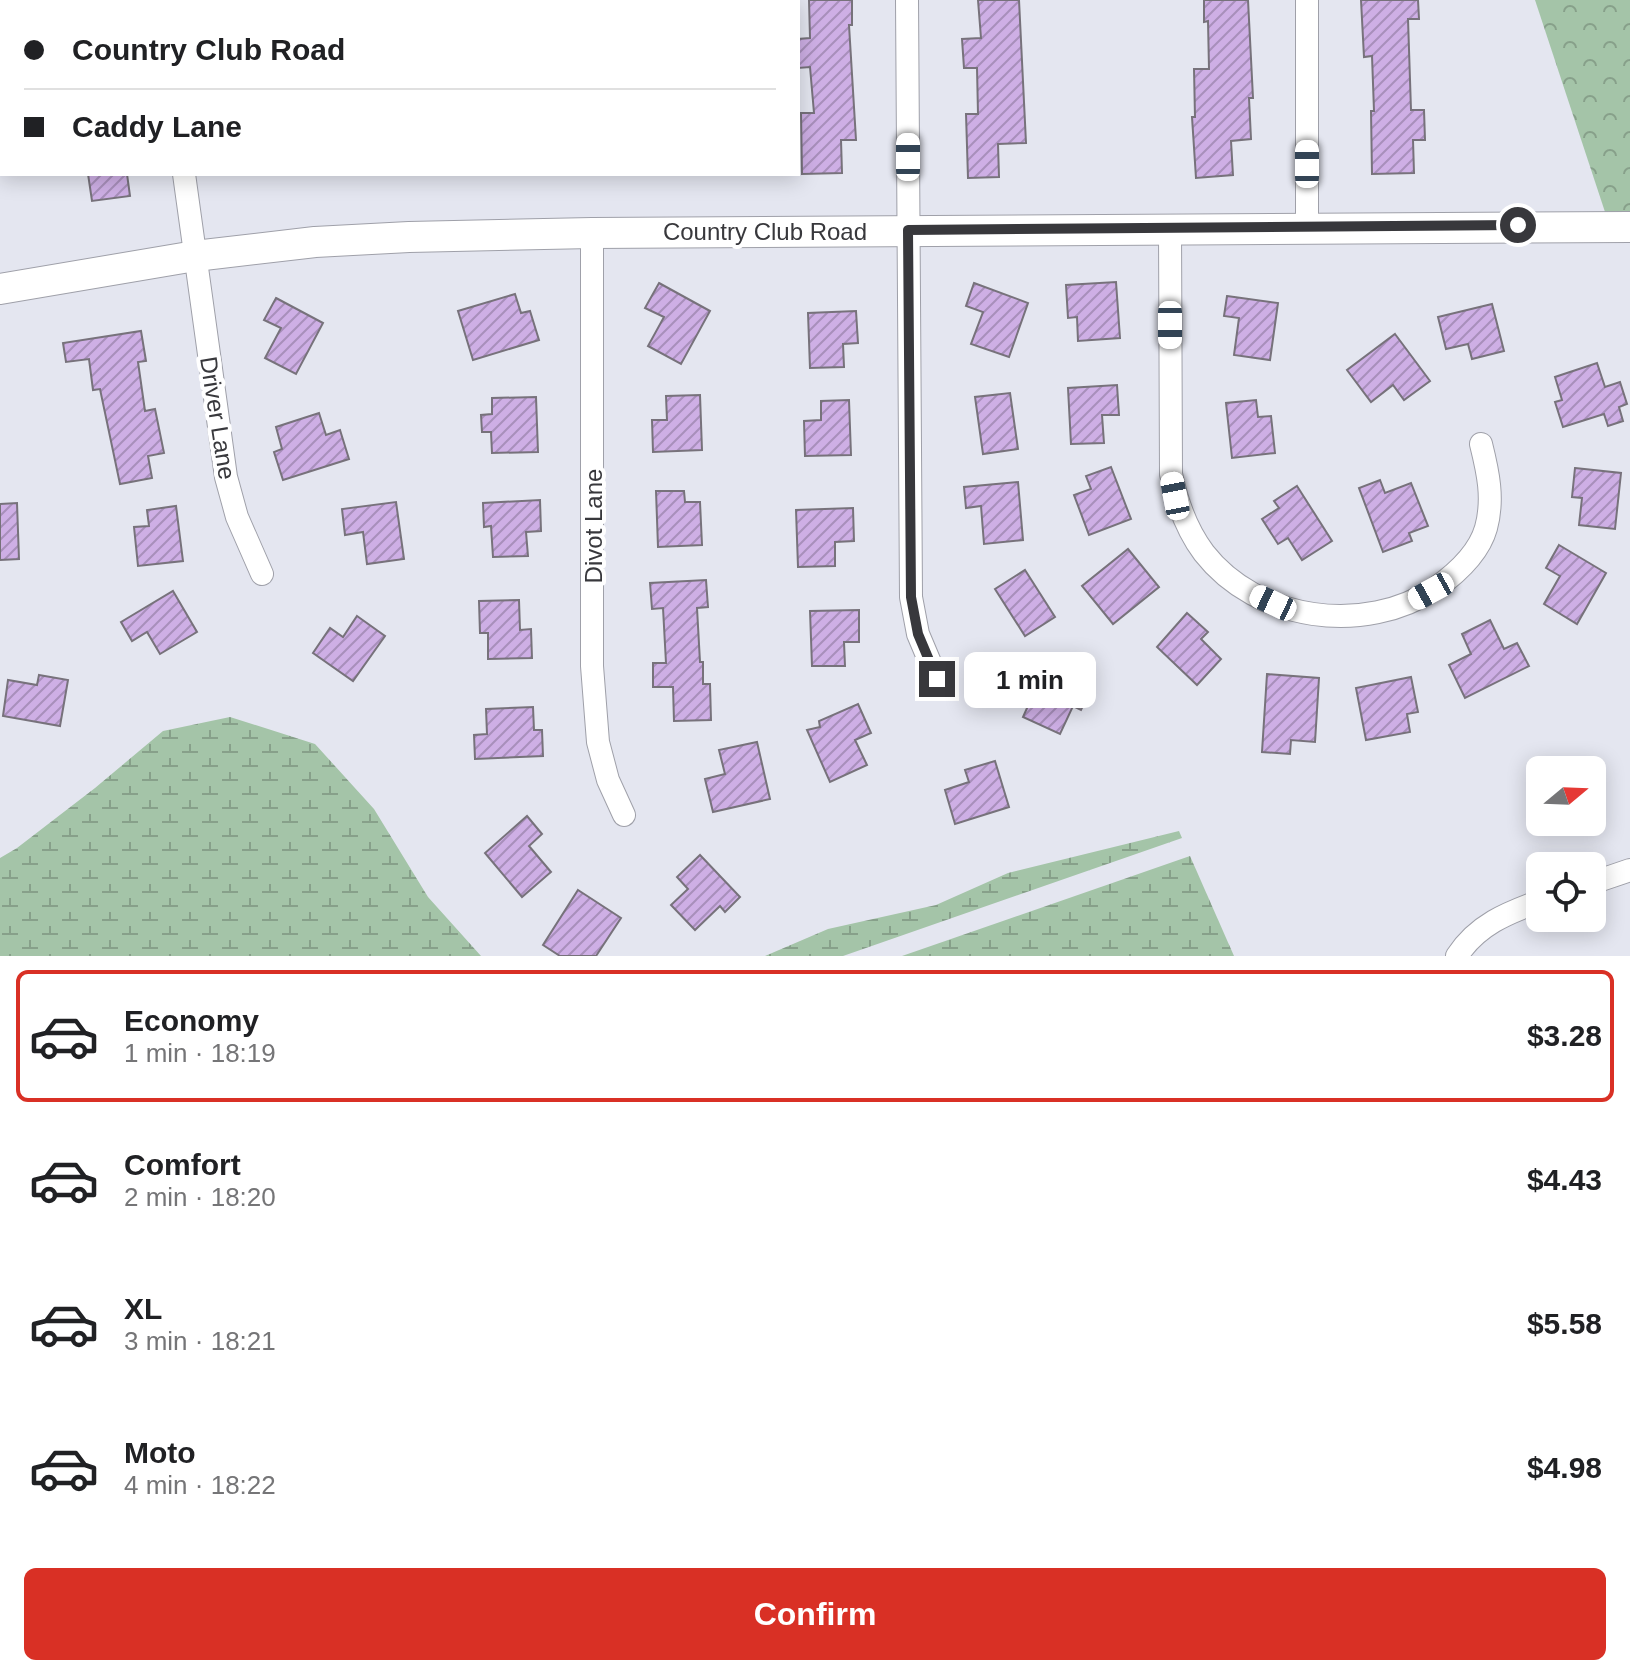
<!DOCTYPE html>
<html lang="en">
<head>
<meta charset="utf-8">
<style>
	body { margin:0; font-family:Helvetica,sans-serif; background:#f2f2f2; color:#202124; height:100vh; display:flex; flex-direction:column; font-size:30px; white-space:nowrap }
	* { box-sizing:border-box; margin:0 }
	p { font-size:26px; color:#757577 }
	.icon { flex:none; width:44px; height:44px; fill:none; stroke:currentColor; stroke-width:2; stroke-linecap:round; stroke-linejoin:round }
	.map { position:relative; height:956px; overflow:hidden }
	.side { display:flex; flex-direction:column; background:#fff; flex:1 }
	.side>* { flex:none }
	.hud { position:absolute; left:0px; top:0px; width:800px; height:176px; box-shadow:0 4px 20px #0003; display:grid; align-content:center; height:176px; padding:0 24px; background:#fff }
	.needle { width:52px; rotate:71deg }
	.controls { position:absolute; left:1526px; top:756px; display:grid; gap:16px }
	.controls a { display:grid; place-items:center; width:80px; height:80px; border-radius:12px; background:#fff; box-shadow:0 4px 20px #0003; font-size:40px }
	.end { position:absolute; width:36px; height:36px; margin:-18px; border:10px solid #38383c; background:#fff; box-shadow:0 0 0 4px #fff }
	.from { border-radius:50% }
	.bubble { position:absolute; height:56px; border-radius:12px; background:#fff; box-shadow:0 4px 20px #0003; font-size:26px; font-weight:700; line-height:56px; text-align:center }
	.car { position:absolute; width:24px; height:48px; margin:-24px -12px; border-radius:10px; box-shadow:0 0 6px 2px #0007; background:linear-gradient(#fff 24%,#345 0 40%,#fff 0 76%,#345 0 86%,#fff 0) }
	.hud b { display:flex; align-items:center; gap:28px; height:76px; font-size:30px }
	.hud b+b { border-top:2px solid #e0e0e0 }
	.hud i { width:20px; height:20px; background:#202124 }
	ul { padding:14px 0 0; list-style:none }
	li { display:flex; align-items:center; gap:24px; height:132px; margin:0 16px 12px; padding:0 8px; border:4px solid transparent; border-radius:12px }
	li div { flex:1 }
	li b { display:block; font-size:30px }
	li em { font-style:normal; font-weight:700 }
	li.active { border-color:#d93025 }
	li>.icon { width:72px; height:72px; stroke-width:1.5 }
	.primary-button { display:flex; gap:16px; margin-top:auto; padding:16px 24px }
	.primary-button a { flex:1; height:92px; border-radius:12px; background:#d93025; color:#fff; font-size:32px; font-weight:700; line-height:92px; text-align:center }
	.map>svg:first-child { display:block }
	.wetland { fill:url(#wetland-marsh) }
	.park { fill:url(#park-crowns) }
	.building { fill:url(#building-hatch); stroke:#77727b; stroke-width:2 }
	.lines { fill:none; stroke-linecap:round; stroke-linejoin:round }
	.street-casing { stroke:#9fa0a9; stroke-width:24 }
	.secondary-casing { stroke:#9fa0a9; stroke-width:32 }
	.street { stroke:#fff; stroke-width:22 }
	.secondary { stroke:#fff; stroke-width:30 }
	.route { stroke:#38383c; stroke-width:10 }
	.labels { text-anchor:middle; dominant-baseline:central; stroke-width:8; stroke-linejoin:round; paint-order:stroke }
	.street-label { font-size:24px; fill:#38383c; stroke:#fff }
</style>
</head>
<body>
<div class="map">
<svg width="1630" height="956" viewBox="0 0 1630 956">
	<defs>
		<pattern id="wetland-marsh" width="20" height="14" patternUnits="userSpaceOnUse" patternTransform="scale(2)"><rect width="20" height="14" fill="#a4c4a8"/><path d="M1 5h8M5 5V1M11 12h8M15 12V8" fill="none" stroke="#87a08a"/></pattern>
		<pattern id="park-crowns" width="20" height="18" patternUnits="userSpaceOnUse" patternTransform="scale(2)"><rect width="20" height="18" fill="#a4c4a8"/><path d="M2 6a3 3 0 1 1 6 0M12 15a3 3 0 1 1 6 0" fill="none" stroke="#87a08a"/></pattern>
		<pattern id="building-hatch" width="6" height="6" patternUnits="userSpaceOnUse" patternTransform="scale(2)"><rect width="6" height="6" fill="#ceafe5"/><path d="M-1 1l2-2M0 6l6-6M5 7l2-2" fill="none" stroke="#a88fbb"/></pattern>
	</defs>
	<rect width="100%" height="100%" fill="#e4e6f0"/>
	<g class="wetland">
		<polygon points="230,717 315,744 374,809 428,897 481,956 0,956 0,858 17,848 95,788 163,731"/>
		<polygon points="1179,831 1182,838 843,956 765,956 828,929 936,905 1008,873"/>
		<polygon points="1190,856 1234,956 902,956"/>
	</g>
	<polygon class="park" points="1535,0 1630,0 1630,215 1606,215"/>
	<g class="building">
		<polygon points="809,0 852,0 852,25 849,25 856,140 841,140 842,173 802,174 801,113 814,113 810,67 798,68 798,39 810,38"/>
		<polygon points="978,0 1019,0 1026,143 998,144 999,177 968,178 966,114 978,114 977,68 964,68 962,39 981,38"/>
		<polygon points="1204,0 1248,0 1253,98 1249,98 1251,139 1231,141 1233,175 1196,178 1192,117 1195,117 1194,69 1209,69 1208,21 1204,22"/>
		<polygon points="1361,0 1418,0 1419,19 1408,19 1411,110 1424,110 1425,140 1413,140 1414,173 1372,174 1371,111 1374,111 1372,56 1364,57"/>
		<polygon points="88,174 127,174 130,196 92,201"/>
		<polygon points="1116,282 1120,338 1078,341 1077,317 1068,318 1066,285"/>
		<polygon points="659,283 710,311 681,364 648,346 664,317 645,308"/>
		<polygon points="974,283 1028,303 1009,357 971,344 983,312 966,306"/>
		<polygon points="515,294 521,313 530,311 539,340 473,360 458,311"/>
		<polygon points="1227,296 1278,303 1270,360 1234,355 1239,318 1224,316"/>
		<polygon points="276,298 323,323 296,374 265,358 281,328 264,320"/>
		<polygon points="1492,304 1504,351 1472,359 1468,344 1446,349 1438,317"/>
		<polygon points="856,311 858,343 843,344 844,367 810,368 808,313"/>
		<polygon points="141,331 146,361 138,362 145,411 155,409 164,453 148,456 152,478 120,484 100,389 93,390 89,359 66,362 63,343"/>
		<polygon points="1395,334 1430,381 1404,400 1393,385 1371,402 1347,370"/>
		<polygon points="1597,363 1605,387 1620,382 1627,404 1619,407 1623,421 1608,426 1604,414 1563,427 1555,402 1562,400 1555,377"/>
		<polygon points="1117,385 1119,415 1102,415 1104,443 1071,444 1068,388"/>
		<polygon points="1010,393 1018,449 983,454 975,397"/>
		<polygon points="700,395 702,450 653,452 652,420 667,420 666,396"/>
		<polygon points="536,397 538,452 492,453 491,432 482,432 481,415 492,414 492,398"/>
		<polygon points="849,400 851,455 805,456 804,421 821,420 821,401"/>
		<polygon points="1256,400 1258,417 1271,416 1275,453 1232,458 1226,403"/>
		<polygon points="319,413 326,435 340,430 349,459 283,480 274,452 282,449 276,427"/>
		<polygon points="1111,467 1131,519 1089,535 1074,495 1091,489 1086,476"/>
		<polygon points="1575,468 1621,473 1615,529 1579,525 1582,498 1572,497"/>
		<polygon points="1380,480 1385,493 1411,483 1428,526 1409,533 1412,541 1383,552 1359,488"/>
		<polygon points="1018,482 1023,540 984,544 981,506 966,508 964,487"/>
		<polygon points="1297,486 1332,541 1302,560 1288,538 1278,544 1262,519 1279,508 1274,501"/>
		<polygon points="656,491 684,491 685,502 700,502 702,545 658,547"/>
		<polygon points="540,500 541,531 526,532 528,556 493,557 491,526 484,527 483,503"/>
		<polygon points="396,502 404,559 367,564 363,532 345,535 342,509"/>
		<polygon points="17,503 19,559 0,560 0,504"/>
		<polygon points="176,506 183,561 138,566 134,527 149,526 147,510"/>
		<polygon points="853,508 854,541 835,542 835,566 798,567 796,510"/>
		<polygon points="1559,545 1606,573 1577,624 1544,604 1560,576 1546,568"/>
		<polygon points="1128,549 1159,587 1113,624 1082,586"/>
		<polygon points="1025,570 1055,617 1025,636 995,589"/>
		<polygon points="706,580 708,607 697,608 700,662 703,662 703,684 710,684 711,720 674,721 673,687 653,687 653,663 666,663 663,608 652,609 650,583"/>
		<polygon points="173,591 197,632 160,654 147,632 132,641 121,622"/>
		<polygon points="519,600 520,630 531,629 532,658 488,659 488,633 480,633 479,601"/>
		<polygon points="859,610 859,642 844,642 845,666 812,666 810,611"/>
		<polygon points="1187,613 1208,632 1201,639 1221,659 1197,685 1157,647"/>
		<polygon points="357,616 385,636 353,681 313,653 330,628 343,637"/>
		<polygon points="1490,620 1504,649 1517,643 1529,666 1465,698 1449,665 1471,654 1462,634"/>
		<polygon points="1044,670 1090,691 1081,710 1073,706 1060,734 1023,717"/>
		<polygon points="1267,674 1319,678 1315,742 1291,740 1290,754 1262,752"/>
		<polygon points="39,675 68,680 60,726 3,716 8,680 37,685"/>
		<polygon points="1411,677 1418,712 1407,714 1410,732 1366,740 1356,688"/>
		<polygon points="858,704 871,733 855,740 867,765 830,782 807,730 820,727 819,721"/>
		<polygon points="533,707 534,730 542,730 543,756 475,759 474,735 487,734 486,709"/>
		<polygon points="757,742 770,799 713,812 705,779 725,774 719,750"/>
		<polygon points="995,761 1009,807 955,824 945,790 969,782 965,770"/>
		<polygon points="527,816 542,834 529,846 551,872 522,897 485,853"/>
		<polygon points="700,855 740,897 725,912 720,906 695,930 671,905 688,889 677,877"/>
		<polygon points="578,890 621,918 596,956 560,956 543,945"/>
	</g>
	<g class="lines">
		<defs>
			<g id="street">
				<polyline points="163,0 163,2"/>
				<polyline points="907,0 911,597 918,634 937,679"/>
				<polyline points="454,2 456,0"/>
				<polyline points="184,174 226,477 237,517 262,574"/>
				<polyline points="1307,227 1307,0"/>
				<path d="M1170 229 1171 474C1177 503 1186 529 1204 553 1257 621 1365 636 1436 588 1457 573 1479 553 1486 528 1494 499 1488 472 1481 444"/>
				<polyline points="592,233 592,666 598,742 608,780 624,815"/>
				<polyline points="1592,883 1630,870"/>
				<path d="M1457 956C1477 925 1507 913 1540 901"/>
			</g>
			<polyline id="secondary" points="0,289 195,256 315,242 409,237 592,233 1630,227"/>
		</defs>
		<use href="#street" class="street-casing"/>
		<use href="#secondary" class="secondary-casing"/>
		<use href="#street" class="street"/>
		<use href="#secondary" class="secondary"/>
	</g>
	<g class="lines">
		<polyline class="route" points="937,679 918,634 911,597 908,230 1518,225"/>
	</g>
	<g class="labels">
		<g class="street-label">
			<text x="765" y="231">Country Club Road</text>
			<text transform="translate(218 418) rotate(81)">Driver Lane</text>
			<text transform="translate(593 526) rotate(-90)">Divot Lane</text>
		</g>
	</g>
</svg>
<div class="controls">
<a><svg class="needle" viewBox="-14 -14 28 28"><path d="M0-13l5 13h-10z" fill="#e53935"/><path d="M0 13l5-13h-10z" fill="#757577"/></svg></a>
<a><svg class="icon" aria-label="locate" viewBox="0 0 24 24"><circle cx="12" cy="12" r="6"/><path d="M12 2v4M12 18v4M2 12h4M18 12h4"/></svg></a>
</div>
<i class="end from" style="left:1518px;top:225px"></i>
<i class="end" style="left:937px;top:679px"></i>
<div class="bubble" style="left:964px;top:652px;width:132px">1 min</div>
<i class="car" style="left:908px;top:157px;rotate:0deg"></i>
<i class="car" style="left:1307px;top:164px;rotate:0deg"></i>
<i class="car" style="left:1170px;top:325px;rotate:180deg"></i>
<i class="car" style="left:1175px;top:496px;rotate:349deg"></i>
<i class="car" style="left:1431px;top:591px;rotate:241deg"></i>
<i class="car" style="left:1273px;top:603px;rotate:295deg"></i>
<div class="hud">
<b><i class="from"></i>Country Club Road</b>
<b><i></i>Caddy Lane</b>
</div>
</div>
<section class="side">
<ul>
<li class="active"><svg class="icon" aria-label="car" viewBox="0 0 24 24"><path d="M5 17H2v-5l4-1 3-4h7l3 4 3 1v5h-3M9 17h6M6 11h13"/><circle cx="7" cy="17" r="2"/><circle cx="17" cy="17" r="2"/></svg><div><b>Economy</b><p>1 min · 18:19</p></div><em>$3.28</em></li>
<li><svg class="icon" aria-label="car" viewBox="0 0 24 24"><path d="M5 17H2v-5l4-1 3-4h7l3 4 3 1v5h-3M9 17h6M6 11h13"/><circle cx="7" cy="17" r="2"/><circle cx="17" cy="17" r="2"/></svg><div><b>Comfort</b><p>2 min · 18:20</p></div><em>$4.43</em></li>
<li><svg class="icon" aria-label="car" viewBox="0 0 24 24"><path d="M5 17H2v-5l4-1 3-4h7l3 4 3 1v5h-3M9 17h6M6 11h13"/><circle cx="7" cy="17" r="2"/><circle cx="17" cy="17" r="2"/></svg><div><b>XL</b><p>3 min · 18:21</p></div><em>$5.58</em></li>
<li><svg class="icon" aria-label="car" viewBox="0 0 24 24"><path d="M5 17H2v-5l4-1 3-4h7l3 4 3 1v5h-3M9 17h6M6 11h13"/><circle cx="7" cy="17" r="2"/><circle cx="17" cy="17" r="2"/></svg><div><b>Moto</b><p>4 min · 18:22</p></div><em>$4.98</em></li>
</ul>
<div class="primary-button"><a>Confirm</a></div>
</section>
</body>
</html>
